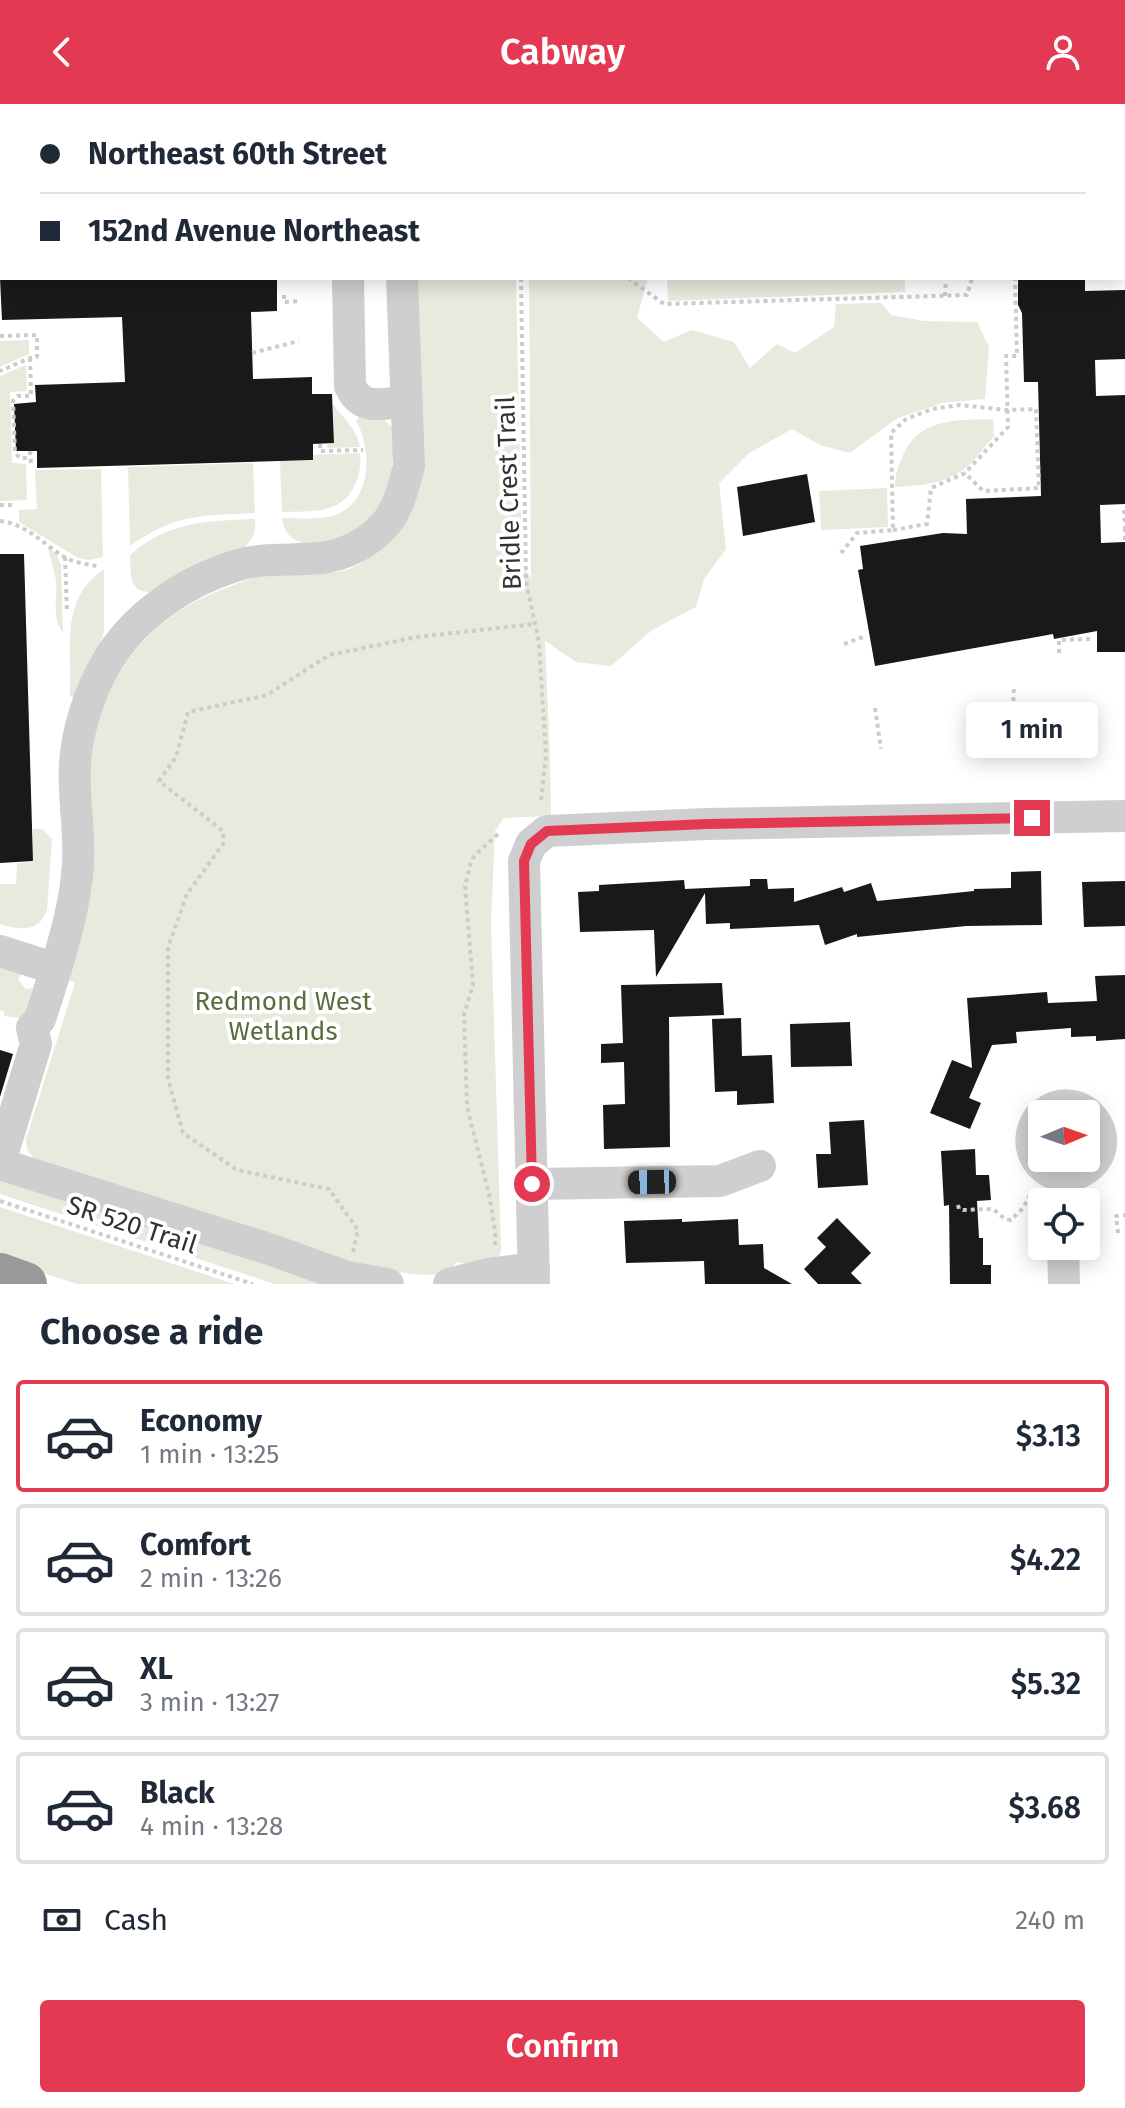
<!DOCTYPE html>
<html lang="en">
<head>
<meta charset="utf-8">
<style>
	body { margin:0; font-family:"Fira Sans",sans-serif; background:#f2f2f3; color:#1f2937; height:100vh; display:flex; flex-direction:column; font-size:30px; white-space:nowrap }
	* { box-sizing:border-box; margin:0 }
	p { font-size:26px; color:#747a83 }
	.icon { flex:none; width:44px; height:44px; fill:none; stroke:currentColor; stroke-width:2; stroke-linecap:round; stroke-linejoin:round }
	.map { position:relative; height:1180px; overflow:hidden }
	.drawer { display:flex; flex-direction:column; background:#fff; flex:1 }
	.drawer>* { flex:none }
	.hud { position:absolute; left:0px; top:0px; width:1126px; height:176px; box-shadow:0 4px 20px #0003; display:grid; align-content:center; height:176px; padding:0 40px; background:#fff }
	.needle { width:52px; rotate:88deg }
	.controls { position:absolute; left:1028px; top:996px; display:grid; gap:16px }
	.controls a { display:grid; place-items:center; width:72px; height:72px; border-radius:8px; background:#fff; box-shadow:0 4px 20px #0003; font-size:40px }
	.end { position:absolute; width:36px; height:36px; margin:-18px; border:10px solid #e43953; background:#fff; box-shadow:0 0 0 4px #fff }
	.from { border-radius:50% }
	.bubble { position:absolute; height:56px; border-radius:8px; background:#fff; box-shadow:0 4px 20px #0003; font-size:26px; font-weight:600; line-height:56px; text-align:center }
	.car { position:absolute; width:24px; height:48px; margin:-24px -12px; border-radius:10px; box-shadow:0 0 6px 2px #0007; background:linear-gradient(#222 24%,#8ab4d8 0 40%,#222 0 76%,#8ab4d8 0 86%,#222 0) }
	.hud b { display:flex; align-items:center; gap:28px; height:76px; font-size:30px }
	.hud b+b { border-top:2px solid #e0e1e3 }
	.hud i { width:20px; height:20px; background:#1f2937 }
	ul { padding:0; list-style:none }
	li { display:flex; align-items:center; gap:24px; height:112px; margin:0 16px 12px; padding:0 24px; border:4px solid #e0e1e3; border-radius:8px }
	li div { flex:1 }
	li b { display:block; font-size:30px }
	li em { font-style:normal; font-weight:600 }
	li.on { border-color:#e43953 }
	li>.icon { width:72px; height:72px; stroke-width:1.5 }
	h2 { padding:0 40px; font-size:36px; line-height:96px }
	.pay { display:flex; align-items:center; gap:20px; height:88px; padding:0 40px; font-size:30px }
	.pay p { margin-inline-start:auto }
	.cta { display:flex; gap:16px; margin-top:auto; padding:16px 40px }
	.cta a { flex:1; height:92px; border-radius:8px; background:#e43953; color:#fff; font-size:32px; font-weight:600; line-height:92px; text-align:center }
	header { display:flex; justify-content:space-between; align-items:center; height:104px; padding:0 40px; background:#e43953; color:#fff; font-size:36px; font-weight:600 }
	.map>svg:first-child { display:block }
	.green { fill:#e6ebde }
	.building { fill:#191919 }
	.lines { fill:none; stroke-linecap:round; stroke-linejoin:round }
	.path { stroke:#ccc; stroke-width:4; stroke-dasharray:4 4; stroke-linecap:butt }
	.minor { stroke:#cfcfcf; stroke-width:32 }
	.highway { stroke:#999; stroke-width:44 }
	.route { stroke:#e43953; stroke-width:10 }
	.labels { text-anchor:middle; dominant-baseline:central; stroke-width:8; stroke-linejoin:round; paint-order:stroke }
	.street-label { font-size:26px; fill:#323232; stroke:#fff }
	.park-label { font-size:26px; fill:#596e3f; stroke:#fff }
</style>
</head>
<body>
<header><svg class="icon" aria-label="back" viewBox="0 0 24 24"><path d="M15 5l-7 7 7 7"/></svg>Cabway<svg class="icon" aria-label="person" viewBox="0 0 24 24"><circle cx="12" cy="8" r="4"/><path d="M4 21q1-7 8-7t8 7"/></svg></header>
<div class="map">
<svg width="1125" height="1180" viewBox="0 0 1125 1180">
	<rect width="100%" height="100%" fill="#fff"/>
	<g class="green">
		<path d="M415 174H516L522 461 531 474 529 174H648L637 214 664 238 692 226 734 238 750 264 777 240 795 249 834 223 836 200 881 199 891 211 924 217 977 218 989 243 985 295 942 299 896 315 850 349 820 341 792 325 749 349 719 379 726 445 704 475 696 503 652 526 611 562 576 558 545 537 550 651 551 712 504 714 495 727 491 818 501 1145 499 1156 484 1163 456 1158 449 1169C398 1180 277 1136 223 1118 161 1098 98 1077 36 1057L27 1046 26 1035 75 879 69 876 92 648C105 568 148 514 223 485 237 480 254 472 269 470 288 468 306 468 324 468 330 468 337 469 343 467 360 463 375 448 389 437Z"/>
		<polygon points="667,174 905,174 905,188 668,197"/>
		<polygon points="29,236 29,250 0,263 0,237"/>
		<polygon points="26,261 27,287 10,288 12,359 26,360 27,396 0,397 0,272"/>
		<path d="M333 300C343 314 357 325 360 343L327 344V340L334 339Z"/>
		<path d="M359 312 384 316 392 323C394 353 394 381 376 407 358 432 288 462 282 414 300 414 324 417 340 409 372 393 372 344 356 317Z"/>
		<path d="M993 315 994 332C986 340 981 349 973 357 952 379 924 382 895 383 895 369 899 360 905 347 923 313 960 316 993 315Z"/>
		<path d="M360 349C361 361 360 370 355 381 341 411 310 407 282 408L280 357H313V351Z"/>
		<path d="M253 359 255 409C201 412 177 409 130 442L128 363Z"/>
		<polygon points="101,365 103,453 89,456 78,454 19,418 19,406 37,405 35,366"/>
		<polygon points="887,384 888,423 821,426 819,387"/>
		<path d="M255 415C256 428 253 435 244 444L149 488C128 488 131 467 130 451 169 417 206 417 255 415Z"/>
		<path d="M48 444 56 449 61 461 63 528C51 513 58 494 56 476 54 465 50 455 48 444Z"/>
		<path d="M104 465V527L101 539 76 594 70 592C73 545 58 497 104 465Z"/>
		<path d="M33 725H42L52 735 47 806C39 829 19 826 0 820V780H16L17 759 33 758Z"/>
		<polygon points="0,861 21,870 18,876 26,885 32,884 29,905 20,914 4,912 5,908 0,906"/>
		<polygon points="0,1070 345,1180 275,1180 0,1090"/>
		<polygon points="0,1103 234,1180 77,1180 0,1155"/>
	</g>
	<g class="building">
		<polygon points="0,174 277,174 277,207 251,208 253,275 312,273 312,290 332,290 334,339 313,340 313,356 37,364 37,347 16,347 14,300 36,298 35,281 125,278 122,213 2,216"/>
		<polygon points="1018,174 1085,174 1085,187 1125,186 1125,255 1095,256 1096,292 1125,291 1125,400 1100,401 1101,439 1125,438 1125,548 1097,548 1097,527 1054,535 1053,530 875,562 858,466 863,465 860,442 943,429 967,430 966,395 1041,392 1038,278 1024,278 1022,209 1018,201"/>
		<polygon points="807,370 815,418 743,432 737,383"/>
		<polygon points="0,450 24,450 33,757 0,759"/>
		<polygon points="1041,767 1042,821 966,822 857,833 857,830 825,841 819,821 730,825 730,819 706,820 705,789 656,873 654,826 580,828 578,788 599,787 599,781 684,776 685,785 750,782 750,775 767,775 768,785 794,784 794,798 842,783 844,788 871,779 877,797 974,787 974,785 1011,784 1011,768"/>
		<polygon points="1125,777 1125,822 1084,823 1082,778"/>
		<polygon points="1125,871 1125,935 1096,937 1096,932 1071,933 1071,924 1016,928 1017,939 992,941 969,994 981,999 970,1025 930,1009 952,956 972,964 967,894 1047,888 1048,899 1097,897 1095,872"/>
		<polygon points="722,879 724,911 669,913 670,1043 604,1045 603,1001 625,1000 624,958 601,959 601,940 623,939 621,881"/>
		<polygon points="741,914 742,952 772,951 774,999 737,1001 737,987 715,988 712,915"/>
		<polygon points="850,918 852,962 791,963 790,920"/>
		<polygon points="0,946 13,950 0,993"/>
		<polygon points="864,1016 868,1081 818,1084 816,1050 831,1050 829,1018"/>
		<polygon points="975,1045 976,1071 989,1071 991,1096 977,1097 979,1134 983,1134 983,1161 991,1161 991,1180 950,1180 949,1101 944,1102 941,1047"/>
		<polygon points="837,1114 871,1149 851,1169 862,1180 818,1180 804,1165 826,1143 817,1134"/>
		<polygon points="682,1115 682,1118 738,1115 739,1141 763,1140 764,1164 792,1180 705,1180 704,1157 626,1159 624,1117"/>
	</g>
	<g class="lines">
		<g class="path">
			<polyline points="516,0 516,2"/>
			<polyline points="1103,2 1104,0"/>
			<polyline points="1124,57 1125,57"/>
			<polyline points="521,174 526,477 539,539 546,651 541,697"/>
			<polyline points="628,174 664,200 967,191 972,174"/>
			<polyline points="284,191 284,198 300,197"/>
			<polyline points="945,192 946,174"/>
			<polyline points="0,232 37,231 37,253 30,254 0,267"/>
			<polyline points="252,249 299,237"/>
			<polyline points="30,254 31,292 18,292 13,297 15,349 20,354 31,354"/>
			<polyline points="320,340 320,347 363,346"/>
			<polyline points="30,347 31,361"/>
			<polyline points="0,401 13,401"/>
			<polyline points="1124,406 1125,424"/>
			<path d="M0 417C27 420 44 441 66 454 76 459 87 460 97 462"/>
			<polyline points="893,426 927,420 931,384 965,369 1008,323 1006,252 1017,252 1015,174"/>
			<polyline points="1125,436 1125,424"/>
			<polyline points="841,449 857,429 893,426 891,329 906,315 932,305 959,301 1007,306 1036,305 1039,384 983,387 965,369"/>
			<polyline points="65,453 67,509"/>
			<polyline points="844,540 863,533"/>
			<polyline points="1059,549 1059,536 1091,535"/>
			<polyline points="875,604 881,645"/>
			<polyline points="966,607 1042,600"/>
			<polyline points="1012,629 1014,581"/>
			<polyline points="0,1097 253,1180"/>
			<polyline points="958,1101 959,1105 963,1106 993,1105 1005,1115 1011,1116 1023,1104 1031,1089"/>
			<polyline points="1118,1129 1116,1112 1125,1111"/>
			<polyline points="495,1141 495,1126 489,1090 467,1003 464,910 473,881 465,782 471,757 475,751 499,729"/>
			<polyline points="353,1148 358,1126 329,1085 237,1066 183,1029 168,975 168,843 187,790 223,740 223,727 159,677 176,653 188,608 267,591 329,551 417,533 534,520"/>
		</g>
		<g class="minor">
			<polyline points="370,0 370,2"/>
			<polyline points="1124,149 1125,149"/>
			<path d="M348 174 350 282C362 308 382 299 406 298"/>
			<path d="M0 847 56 865C66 830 76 796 78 759 80 726 73 694 75 662 76 629 90 586 107 558 134 512 184 478 235 462 262 453 291 457 319 454 344 452 371 438 387 418 399 403 404 381 409 362L402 174"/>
			<path d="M1042 1010C1011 1046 1054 1090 1087 1064 1124 1035 1081 980 1043 1010"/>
			<polyline points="0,1058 36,940 32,924 40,915 56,865"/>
			<polyline points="0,1060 272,1146 347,1173 388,1180"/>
			<polyline points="532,1080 720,1077 760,1062"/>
			<polyline points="1063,1142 1064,1180"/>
			<polyline points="449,1180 488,1170 534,1164"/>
			<polyline points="534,1180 524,757 531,740 547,727 707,720 1125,712"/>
		</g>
		<polyline class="highway" points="0,1171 25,1180"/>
	</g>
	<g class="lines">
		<polyline class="route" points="532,1080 524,757 531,740 547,727 707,720 1032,714"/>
	</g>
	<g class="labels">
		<g class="street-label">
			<text transform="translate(509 389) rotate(-92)">Bridle Crest Trail</text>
			<text transform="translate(132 1121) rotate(18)">SR 520 Trail</text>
		</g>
		<g class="park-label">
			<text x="283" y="897">Redmond West<tspan x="283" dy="30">Wetlands</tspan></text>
		</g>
	</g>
</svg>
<div class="controls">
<a><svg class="needle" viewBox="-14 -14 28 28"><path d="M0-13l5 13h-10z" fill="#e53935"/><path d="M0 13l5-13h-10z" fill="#747a83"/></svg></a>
<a><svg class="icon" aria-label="locate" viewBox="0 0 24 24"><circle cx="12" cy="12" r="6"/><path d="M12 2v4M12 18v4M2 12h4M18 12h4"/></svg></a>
</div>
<i class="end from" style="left:532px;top:1080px"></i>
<i class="end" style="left:1032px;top:714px"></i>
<div class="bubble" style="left:966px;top:598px;width:132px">1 min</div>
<i class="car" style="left:652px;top:1078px;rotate:269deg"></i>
<div class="hud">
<b><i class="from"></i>Northeast 60th Street</b>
<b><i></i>152nd Avenue Northeast</b>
</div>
</div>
<section class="drawer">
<h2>Choose a ride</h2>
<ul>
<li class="on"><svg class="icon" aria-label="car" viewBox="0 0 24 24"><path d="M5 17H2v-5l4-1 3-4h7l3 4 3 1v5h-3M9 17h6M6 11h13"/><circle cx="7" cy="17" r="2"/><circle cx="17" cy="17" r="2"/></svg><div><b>Economy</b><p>1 min · 13:25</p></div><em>$3.13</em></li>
<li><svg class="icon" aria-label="car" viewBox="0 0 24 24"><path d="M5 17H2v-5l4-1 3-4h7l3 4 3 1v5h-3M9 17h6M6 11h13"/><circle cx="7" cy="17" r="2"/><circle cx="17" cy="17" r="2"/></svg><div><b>Comfort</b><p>2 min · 13:26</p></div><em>$4.22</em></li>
<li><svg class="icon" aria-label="car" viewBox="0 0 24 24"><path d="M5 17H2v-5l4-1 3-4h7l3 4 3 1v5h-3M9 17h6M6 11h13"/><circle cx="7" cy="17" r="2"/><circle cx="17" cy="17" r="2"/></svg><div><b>XL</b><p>3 min · 13:27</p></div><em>$5.32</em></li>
<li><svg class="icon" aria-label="car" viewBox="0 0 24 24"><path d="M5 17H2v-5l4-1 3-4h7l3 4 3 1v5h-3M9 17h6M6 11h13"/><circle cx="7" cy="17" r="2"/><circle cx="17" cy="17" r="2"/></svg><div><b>Black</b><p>4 min · 13:28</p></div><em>$3.68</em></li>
</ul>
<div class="pay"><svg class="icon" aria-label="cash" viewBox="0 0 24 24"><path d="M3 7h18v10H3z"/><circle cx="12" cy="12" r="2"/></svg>Cash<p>240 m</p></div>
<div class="cta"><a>Confirm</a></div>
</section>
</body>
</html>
